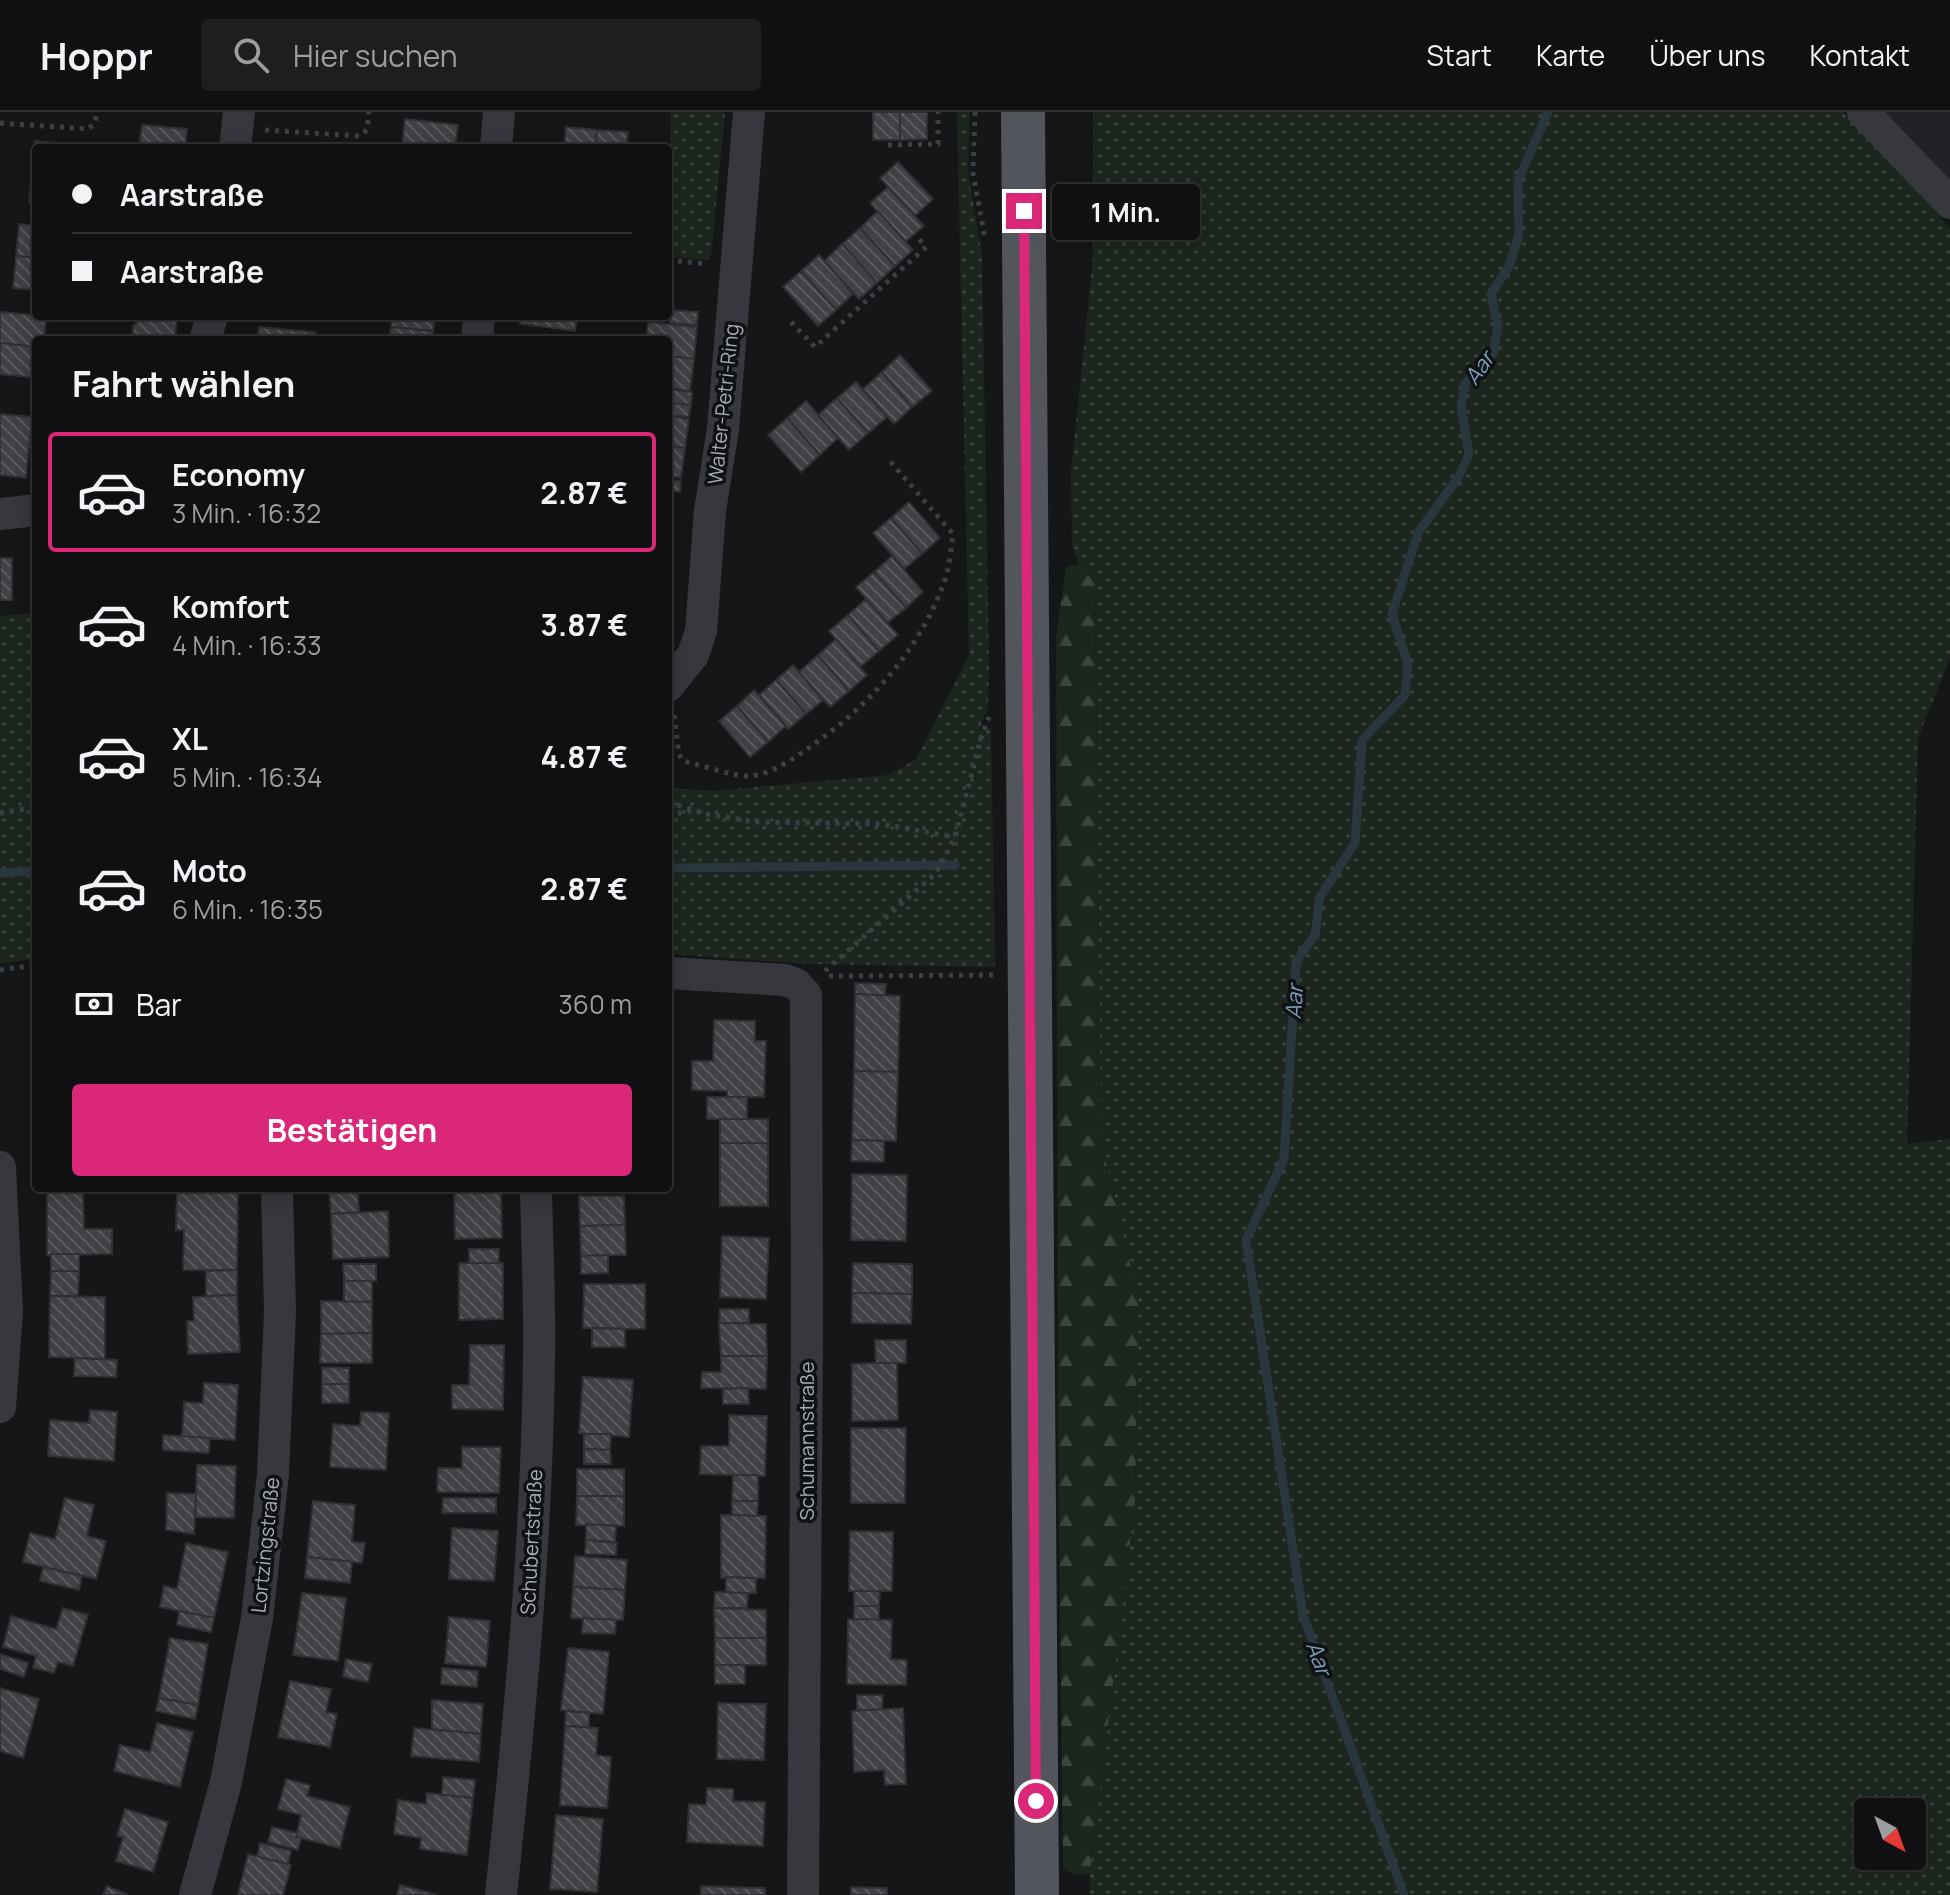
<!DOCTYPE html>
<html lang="de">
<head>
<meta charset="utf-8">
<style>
	body { margin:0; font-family:Manrope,sans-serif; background:#1e1e20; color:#f1f3f6; height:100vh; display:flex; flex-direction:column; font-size:30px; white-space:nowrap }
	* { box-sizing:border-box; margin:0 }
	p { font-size:26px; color:#9c9d9f }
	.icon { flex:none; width:44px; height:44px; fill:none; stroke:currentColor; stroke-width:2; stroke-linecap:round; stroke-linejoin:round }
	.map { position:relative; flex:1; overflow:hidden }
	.side { position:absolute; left:32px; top:224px; width:640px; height:856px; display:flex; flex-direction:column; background:#101012; border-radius:8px; box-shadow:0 4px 20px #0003,0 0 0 2px #303032 }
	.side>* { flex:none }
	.guide { position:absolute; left:32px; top:32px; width:640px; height:176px; border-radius:8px; box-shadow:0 4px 20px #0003,0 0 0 2px #303032; display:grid; align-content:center; height:176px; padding:0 40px; background:#101012 }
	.needle { width:52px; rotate:139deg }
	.buttons { position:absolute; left:1854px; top:1686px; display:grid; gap:16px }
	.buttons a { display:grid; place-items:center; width:72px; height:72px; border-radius:8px; background:#101012; box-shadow:0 4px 20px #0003,0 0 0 2px #303032; font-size:40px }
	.end { position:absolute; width:36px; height:36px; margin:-18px; border:10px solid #db2777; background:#fff; box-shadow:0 0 0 4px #fff }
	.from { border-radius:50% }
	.bubble { position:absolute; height:56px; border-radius:8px; background:#101012; box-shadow:0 4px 20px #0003,0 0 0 2px #303032; font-size:26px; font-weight:700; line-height:56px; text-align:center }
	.guide b { display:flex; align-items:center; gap:28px; height:76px; font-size:30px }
	.guide b+b { border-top:2px solid #303032 }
	.guide i { width:20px; height:20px; background:#f1f3f6 }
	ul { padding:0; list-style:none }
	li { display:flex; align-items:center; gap:24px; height:120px; margin:0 16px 12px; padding:0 24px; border:4px solid transparent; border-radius:8px }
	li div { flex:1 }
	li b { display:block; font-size:30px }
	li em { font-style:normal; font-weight:700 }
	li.active { border-color:#db2777 }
	li>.icon { width:72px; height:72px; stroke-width:1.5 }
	h2 { padding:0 40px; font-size:36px; line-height:96px }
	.pay { display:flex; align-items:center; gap:20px; height:88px; padding:0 40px; font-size:30px }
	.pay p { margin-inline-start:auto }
	.cta { display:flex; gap:16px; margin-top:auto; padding:16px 40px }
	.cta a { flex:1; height:92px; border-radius:8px; background:#db2777; color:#fff; font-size:32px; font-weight:700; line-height:92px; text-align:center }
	header { display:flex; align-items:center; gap:48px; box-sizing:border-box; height:112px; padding:0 40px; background:#101012; border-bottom:2px solid #303032 }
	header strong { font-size:38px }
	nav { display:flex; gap:44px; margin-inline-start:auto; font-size:28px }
	.search { width:560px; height:72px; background:#1e1e20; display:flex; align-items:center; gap:20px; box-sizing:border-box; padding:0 28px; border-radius:8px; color:#9c9d9f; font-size:30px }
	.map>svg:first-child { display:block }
	.built { fill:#212225 }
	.grass { fill:url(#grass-dots); fill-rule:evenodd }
	.forest { fill:url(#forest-firs) }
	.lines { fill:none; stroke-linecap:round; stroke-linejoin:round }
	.stream { stroke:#2a363d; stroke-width:9 }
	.building { fill:url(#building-back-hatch); stroke:#2f3034; stroke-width:2 }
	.path { stroke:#3c3f44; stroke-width:5; stroke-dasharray:4 6; stroke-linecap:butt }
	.minor { stroke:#36383d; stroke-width:32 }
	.primary { stroke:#52555c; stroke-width:44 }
	.route { stroke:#db2777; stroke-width:10 }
	.labels { text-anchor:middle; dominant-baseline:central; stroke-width:7; stroke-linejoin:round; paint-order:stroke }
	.street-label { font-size:20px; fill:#a6adb9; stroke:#101113 }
	.water-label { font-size:22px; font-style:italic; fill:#7a9eb7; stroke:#101113 }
</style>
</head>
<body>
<header>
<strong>Hoppr</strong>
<div class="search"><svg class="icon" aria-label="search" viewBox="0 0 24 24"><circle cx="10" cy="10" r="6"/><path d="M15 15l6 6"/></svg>Hier suchen</div>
<nav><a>Start</a><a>Karte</a><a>Über uns</a><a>Kontakt</a></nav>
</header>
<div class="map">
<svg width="1950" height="1783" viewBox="0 0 1950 1783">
	<defs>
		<pattern id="grass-dots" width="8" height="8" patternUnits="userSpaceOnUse" patternTransform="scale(2)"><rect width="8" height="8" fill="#1d261e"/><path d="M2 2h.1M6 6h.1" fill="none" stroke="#3b433d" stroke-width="1.8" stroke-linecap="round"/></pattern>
		<pattern id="forest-firs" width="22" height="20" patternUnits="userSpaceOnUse" patternTransform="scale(2)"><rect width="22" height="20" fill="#1d261e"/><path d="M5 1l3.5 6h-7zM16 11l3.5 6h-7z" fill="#3b433d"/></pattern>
		<pattern id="building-back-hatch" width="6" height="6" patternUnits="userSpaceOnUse" patternTransform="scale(2)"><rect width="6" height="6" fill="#3f4145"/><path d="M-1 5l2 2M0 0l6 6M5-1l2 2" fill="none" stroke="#585a5e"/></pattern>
	</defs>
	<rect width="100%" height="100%" fill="#151618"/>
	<polygon class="built" points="1876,0 1950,0 1950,80"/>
	<g class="grass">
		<polygon points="671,0 725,0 711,144 707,148 668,144"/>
		<polygon points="957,0 970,0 968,58 982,143 989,559 988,596 979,618 991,616 995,855 812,852 668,842 668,676 713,679 889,663 916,647 969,544"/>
		<path d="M1093 0H1843L1923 85 1950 117V546L1918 626 1907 1032 1950 1027V1783H1090V1762L1135 1389 1138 1186 1101 1028 1095 468 1079 453 1072 433 1071 361 1093 145ZM1868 1700H1912V1744H1868Z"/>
		<polygon points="25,502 36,502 36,847 0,851 0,504"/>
	</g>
	<polygon class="forest" points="1079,453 1095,468 1101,1028 1138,1186 1135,1389 1090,1762 1075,1763 1063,1757 1058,1318 1056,524 1066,455"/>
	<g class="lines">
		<g class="stream">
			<polyline points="668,756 955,753"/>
			<polyline points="0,761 36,759"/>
			<polyline points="1404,1783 1303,1503 1246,1128 1284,1047 1296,850 1315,823 1320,785 1355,731 1362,628 1405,583 1408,552 1392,502 1418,421 1459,364 1469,342 1461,295 1465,272 1493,242 1498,215 1491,182 1509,154 1519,123 1518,69 1548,0"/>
		</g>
	</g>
	<g class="building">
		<rect x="873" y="0" width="27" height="28"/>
		<polygon points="900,0 927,0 927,27 900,28"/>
		<polygon points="405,7 458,13 455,36 402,36"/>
		<polygon points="142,13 187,17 185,36 139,36"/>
		<polygon points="566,15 597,18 595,36 564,36"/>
		<polygon points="597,18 628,20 626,36 595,36"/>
		<polygon points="35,29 76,33 76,36 36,36 36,91 29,90"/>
		<polygon points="898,50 933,87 915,104 880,66"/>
		<polygon points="888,75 924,114 905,130 870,91"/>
		<polygon points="878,99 913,138 895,154 860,116"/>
		<polygon points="19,112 36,114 36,146 16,144"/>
		<polygon points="860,116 895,154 877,171 842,132"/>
		<polygon points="842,132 877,171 859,187 824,149"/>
		<polygon points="819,143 853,182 836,198 801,159"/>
		<polygon points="16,144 36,146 36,178 13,176"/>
		<polygon points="801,159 836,198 818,214 783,175"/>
		<polygon points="671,198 698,200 697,213 670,211"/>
		<polygon points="0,200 46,204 44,228 36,228 36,235 0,231"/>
		<polygon points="145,204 177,204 175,228 132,228 133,214"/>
		<polygon points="392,204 435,204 433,219 391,215"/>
		<polygon points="521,204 577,204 575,219 520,212"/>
		<polygon points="648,210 697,215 694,247 668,244 668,228 646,228"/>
		<polygon points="259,215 315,220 314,228 257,228"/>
		<polygon points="391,215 433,219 433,228 389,228"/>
		<polygon points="0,231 36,235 36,266 0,262"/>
		<polygon points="900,243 932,279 912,295 882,260"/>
		<polygon points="668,244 694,247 690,279 668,276"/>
		<polygon points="882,260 912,295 894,312 863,277"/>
		<polygon points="856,270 887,305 868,321 837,286"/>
		<polygon points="668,277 692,280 691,293 668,291"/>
		<polygon points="837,286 868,321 849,338 818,303"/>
		<polygon points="806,289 838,326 820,343 787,306"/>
		<polygon points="668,291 691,293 689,305 668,303"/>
		<polygon points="0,302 32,305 26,366 0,363"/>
		<polygon points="668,304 689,307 685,336 668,334"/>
		<polygon points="787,306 820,343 801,360 768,323"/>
		<polygon points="668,334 685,336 681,366 668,364"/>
		<polygon points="668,368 681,369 680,380 668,379"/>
		<polygon points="909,390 940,426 922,442 891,406"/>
		<polygon points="891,406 922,442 904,457 873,421"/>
		<polygon points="892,444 923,480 906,496 874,460"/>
		<rect x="0" y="446" width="12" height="42"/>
		<polygon points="874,460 906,496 887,511 856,475"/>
		<polygon points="866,487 898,523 879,539 848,503"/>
		<polygon points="848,503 879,539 860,555 829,519"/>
		<polygon points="836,527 867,563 849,579 818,543"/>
		<polygon points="818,543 849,579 830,595 799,560"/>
		<polygon points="793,553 823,588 806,602 776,568"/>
		<polygon points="776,568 806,602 788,617 759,583"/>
		<polygon points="754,578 786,614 768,630 737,594"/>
		<polygon points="737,594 768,630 750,645 719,609"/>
		<polygon points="855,871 886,872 885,884 855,882"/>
		<polygon points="855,882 900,884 898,960 854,959"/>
		<polygon points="714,908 755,909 755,929 766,929 764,985 727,985 727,979 692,978 692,949 713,949"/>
		<polygon points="854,959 898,960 896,1029 852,1028"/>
		<rect x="707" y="985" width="40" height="22"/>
		<rect x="720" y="1007" width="48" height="24"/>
		<polygon points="852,1028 884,1029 884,1050 851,1049"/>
		<rect x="720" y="1031" width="48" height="63"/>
		<polygon points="852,1062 907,1063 906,1129 851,1128"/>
		<polygon points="47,1076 83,1076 84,1117 112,1117 112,1142 47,1143"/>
		<polygon points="177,1076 238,1076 237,1158 183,1158 184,1118 176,1118"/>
		<polygon points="358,1076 359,1100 331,1102 329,1078"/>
		<polygon points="454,1076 501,1076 502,1126 455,1127"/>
		<rect x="578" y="1076" width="27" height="4"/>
		<polygon points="579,1084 624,1084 625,1113 580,1114"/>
		<polygon points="388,1099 389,1145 333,1147 331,1102"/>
		<polygon points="625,1113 626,1143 581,1144 580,1114"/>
		<polygon points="722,1124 769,1126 766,1187 720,1185"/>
		<rect x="469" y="1137" width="30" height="14"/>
		<rect x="51" y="1142" width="28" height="17"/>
		<polygon points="608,1143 608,1161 581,1162 581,1144"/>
		<polygon points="459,1151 503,1151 503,1207 459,1208"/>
		<polygon points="853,1151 912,1152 912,1182 852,1181"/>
		<polygon points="343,1152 376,1152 376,1169 344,1169"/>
		<polygon points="237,1158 237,1183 206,1184 206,1159"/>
		<polygon points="51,1159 79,1159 78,1184 50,1184"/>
		<rect x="344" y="1169" width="28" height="21"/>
		<polygon points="584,1172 645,1172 645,1217 583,1216"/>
		<polygon points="852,1181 912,1182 911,1212 852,1211"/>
		<polygon points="237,1183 240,1240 188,1242 187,1209 194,1209 193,1185"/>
		<polygon points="50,1184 105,1185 105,1247 49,1245"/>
		<polygon points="321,1189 372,1190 372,1221 321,1222"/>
		<polygon points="720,1197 749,1197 749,1211 719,1211"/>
		<polygon points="719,1211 766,1212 767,1244 721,1244"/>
		<polygon points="592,1216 625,1217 625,1235 592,1235"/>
		<polygon points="372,1221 372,1251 320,1251 321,1222"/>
		<polygon points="875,1228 906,1228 906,1251 876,1251"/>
		<polygon points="470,1233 504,1233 503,1298 452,1297 452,1273 469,1273"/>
		<polygon points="721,1244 767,1244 766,1277 701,1276 702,1260 721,1260"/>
		<polygon points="75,1246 117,1248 116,1265 74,1264"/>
		<polygon points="876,1251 897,1251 898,1308 852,1309 852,1252"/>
		<polygon points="322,1255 349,1256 349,1272 322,1272"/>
		<polygon points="583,1265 633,1268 629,1325 579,1321"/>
		<polygon points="204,1271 238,1273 235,1328 182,1325 184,1290 203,1291"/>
		<rect x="322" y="1272" width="27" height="19"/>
		<polygon points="748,1276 749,1292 723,1292 723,1277"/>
		<polygon points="90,1298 117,1300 114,1349 48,1344 50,1308 89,1311"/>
		<polygon points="361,1300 389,1301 386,1358 330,1355 333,1312 360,1314"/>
		<polygon points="729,1303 767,1304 765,1364 700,1362 701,1334 729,1334"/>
		<polygon points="851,1316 906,1316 905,1391 851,1391"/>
		<polygon points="584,1322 611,1322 610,1338 584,1337"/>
		<polygon points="163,1323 210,1326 209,1341 163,1338"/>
		<polygon points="462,1335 501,1335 499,1381 437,1380 438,1356 462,1356"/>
		<polygon points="584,1337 610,1338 611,1352 584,1352"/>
		<polygon points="197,1353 236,1354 234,1406 195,1405"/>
		<rect x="577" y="1357" width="47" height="27"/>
		<polygon points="733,1363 758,1363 758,1389 732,1389"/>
		<polygon points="167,1381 196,1382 194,1422 166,1418"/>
		<polygon points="577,1384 624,1384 624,1414 576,1413"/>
		<polygon points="65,1386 94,1393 87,1424 106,1429 96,1467 23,1450 30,1421 55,1427"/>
		<polygon points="443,1386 496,1386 496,1401 442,1401"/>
		<polygon points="313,1389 355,1393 352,1430 365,1431 362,1451 307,1445"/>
		<polygon points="732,1389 758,1389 757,1404 732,1403"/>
		<polygon points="721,1403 766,1404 765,1466 721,1466"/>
		<polygon points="586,1412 616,1414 615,1430 586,1428"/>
		<polygon points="452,1416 498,1419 494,1469 449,1467"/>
		<polygon points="850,1419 893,1420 892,1479 849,1479"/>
		<polygon points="586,1428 617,1431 616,1443 585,1442"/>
		<polygon points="186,1431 228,1440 214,1506 160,1495 164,1474 177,1477"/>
		<polygon points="575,1444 627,1448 625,1478 573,1475"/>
		<polygon points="307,1445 352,1450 350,1471 305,1466"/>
		<polygon points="43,1455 82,1464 79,1478 40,1469"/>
		<polygon points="726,1465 756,1466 756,1481 726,1481"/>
		<polygon points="573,1475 625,1478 623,1508 571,1506"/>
		<polygon points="854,1479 880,1479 879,1494 854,1494"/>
		<polygon points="715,1480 748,1481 747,1496 714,1496"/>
		<polygon points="302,1481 346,1486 338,1549 293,1543"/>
		<polygon points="854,1494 879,1494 879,1508 854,1507"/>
		<polygon points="63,1496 88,1503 73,1554 58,1550 54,1561 33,1556 36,1544 3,1535 11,1504 56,1517"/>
		<polygon points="714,1496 766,1498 766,1526 715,1526"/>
		<polygon points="179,1499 214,1506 211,1520 177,1513"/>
		<polygon points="449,1505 490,1509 486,1555 445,1551"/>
		<polygon points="583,1506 616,1508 615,1522 582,1521"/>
		<polygon points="848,1507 892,1508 891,1547 907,1548 906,1573 847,1572"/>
		<polygon points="170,1526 208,1532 198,1593 159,1586"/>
		<rect x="715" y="1526" width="51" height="27"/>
		<polygon points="568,1536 609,1540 603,1602 561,1598"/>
		<polygon points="0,1542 28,1551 24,1565 0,1557"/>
		<polygon points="346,1547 372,1552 368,1570 343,1565"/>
		<rect x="715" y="1553" width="30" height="19"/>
		<polygon points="442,1556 478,1559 477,1575 441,1572"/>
		<polygon points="290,1569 331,1577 326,1600 337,1602 330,1635 278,1625"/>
		<polygon points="0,1576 39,1587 23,1646 0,1639"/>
		<polygon points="857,1583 883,1583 882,1598 857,1598"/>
		<polygon points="159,1586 198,1593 195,1607 156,1599"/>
		<polygon points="432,1588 483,1592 481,1622 432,1617"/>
		<polygon points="718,1591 766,1592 764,1648 717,1647"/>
		<polygon points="903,1596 906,1672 885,1673 884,1658 854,1660 852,1599"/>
		<polygon points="566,1599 589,1601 589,1615 565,1614"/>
		<polygon points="157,1611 193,1620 180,1675 114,1659 120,1633 150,1640"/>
		<polygon points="565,1614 598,1616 596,1643 611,1645 607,1696 560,1693"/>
		<polygon points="414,1616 481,1622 479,1650 411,1644"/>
		<polygon points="443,1665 475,1668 473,1686 442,1683"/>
		<polygon points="286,1667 310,1673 307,1684 350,1695 340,1736 296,1725 301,1703 278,1697"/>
		<polygon points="707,1676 733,1677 733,1689 765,1690 763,1734 687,1730 689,1692 706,1693"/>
		<polygon points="427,1681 473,1686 467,1743 420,1737 421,1726 394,1722 398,1688 426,1692"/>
		<polygon points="125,1697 168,1710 153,1760 116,1749 123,1725 117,1724"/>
		<polygon points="556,1703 603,1707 597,1780 550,1777"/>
		<polygon points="272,1715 297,1721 296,1725 301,1726 298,1738 268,1730"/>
		<polygon points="260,1731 291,1739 288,1752 257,1745"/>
		<polygon points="248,1742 291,1753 283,1783 238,1783"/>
		<polygon points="400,1773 437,1783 397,1783"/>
		<polygon points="107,1774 128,1783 103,1783"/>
		<polygon points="701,1774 765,1776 765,1783 701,1783"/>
		<polygon points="851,1775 887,1776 887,1783 851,1783"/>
	</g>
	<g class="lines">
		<g class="path">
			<polyline points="975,0 973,61 985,127"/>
			<polyline points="0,11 88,17 95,11 97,0"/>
			<polyline points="265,18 359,24 367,18 369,0"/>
			<polyline points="888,33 938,32 938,0"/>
			<polyline points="668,148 707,152"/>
			<polyline points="791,210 815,235 926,135 918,126"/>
			<path d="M674 603 679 642 683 649C702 653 731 664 749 664 770 663 793 647 810 635 871 592 921 537 946 465 950 452 951 436 953 422L889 348"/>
			<polyline points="668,690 706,702 756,710 881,712 955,725"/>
			<polyline points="0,701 36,695"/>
			<polyline points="668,703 691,699"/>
			<polyline points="0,858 36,853"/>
			<polyline points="825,859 936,761 955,725 982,623 989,605"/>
			<polyline points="829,864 995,863"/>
		</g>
		<g class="minor">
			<polyline points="1863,0 1950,91"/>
			<polyline points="235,36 239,0"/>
			<polyline points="496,36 499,0"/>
			<polyline points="205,228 212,204"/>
			<polyline points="477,228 479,204"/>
			<polyline points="0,402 36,398"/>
			<polyline points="668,574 693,543 701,519 710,399 723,317 749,0"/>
			<polyline points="668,861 785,868 796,872 806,883 807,1219 803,1783"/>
			<polyline points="0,1055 7,1200 0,1295"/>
			<polyline points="195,1783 226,1670 257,1506 273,1362 280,1200 277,1076"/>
			<path d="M501 1783C520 1604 537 1425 539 1246 540 1189 537 1132 536 1076"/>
		</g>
		<polyline class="primary" points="1023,0 1037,1783"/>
	</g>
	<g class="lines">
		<polyline class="route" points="1024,99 1036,1689"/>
	</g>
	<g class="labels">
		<g class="street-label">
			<text transform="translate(723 292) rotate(-84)">Walter-Petri-Ring</text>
			<text transform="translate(806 1329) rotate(-90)">Schumannstraße</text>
			<text transform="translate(531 1430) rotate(-87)">Schubertstraße</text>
			<text transform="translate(265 1433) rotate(-84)">Lortzingstraße</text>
		</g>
		<g class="water-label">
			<text transform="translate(1479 256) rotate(-55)">Aar</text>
			<text transform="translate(1294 890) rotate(-86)">Aar</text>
			<text transform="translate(1319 1546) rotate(70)">Aar</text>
		</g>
	</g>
</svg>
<div class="buttons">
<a><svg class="needle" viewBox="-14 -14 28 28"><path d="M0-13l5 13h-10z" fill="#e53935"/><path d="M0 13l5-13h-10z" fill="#9c9d9f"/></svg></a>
</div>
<i class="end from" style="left:1036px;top:1689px"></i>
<i class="end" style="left:1024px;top:99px"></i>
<div class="bubble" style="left:1052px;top:72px;width:148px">1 Min.</div>
<div class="guide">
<b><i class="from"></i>Aarstraße</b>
<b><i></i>Aarstraße</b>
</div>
<section class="side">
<h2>Fahrt wählen</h2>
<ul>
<li class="active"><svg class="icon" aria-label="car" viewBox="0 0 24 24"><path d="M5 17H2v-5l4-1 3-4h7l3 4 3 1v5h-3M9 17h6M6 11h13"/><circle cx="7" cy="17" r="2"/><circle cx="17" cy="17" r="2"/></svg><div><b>Economy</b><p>3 Min. · 16:32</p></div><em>2.87 €</em></li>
<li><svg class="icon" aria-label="car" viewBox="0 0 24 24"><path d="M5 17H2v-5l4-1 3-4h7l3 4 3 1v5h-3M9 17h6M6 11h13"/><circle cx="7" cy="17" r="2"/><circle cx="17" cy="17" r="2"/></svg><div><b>Komfort</b><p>4 Min. · 16:33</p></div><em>3.87 €</em></li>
<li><svg class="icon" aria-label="car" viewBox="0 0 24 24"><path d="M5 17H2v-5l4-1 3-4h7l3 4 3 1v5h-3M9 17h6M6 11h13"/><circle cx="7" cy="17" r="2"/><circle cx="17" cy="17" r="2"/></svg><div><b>XL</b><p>5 Min. · 16:34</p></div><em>4.87 €</em></li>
<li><svg class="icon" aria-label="car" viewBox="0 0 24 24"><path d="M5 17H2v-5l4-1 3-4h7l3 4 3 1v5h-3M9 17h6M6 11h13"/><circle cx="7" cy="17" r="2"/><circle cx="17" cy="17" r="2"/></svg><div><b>Moto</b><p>6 Min. · 16:35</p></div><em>2.87 €</em></li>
</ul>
<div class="pay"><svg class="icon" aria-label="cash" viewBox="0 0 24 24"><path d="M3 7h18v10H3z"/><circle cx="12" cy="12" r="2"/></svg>Bar<p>360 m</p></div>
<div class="cta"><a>Bestätigen</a></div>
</section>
</div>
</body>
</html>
